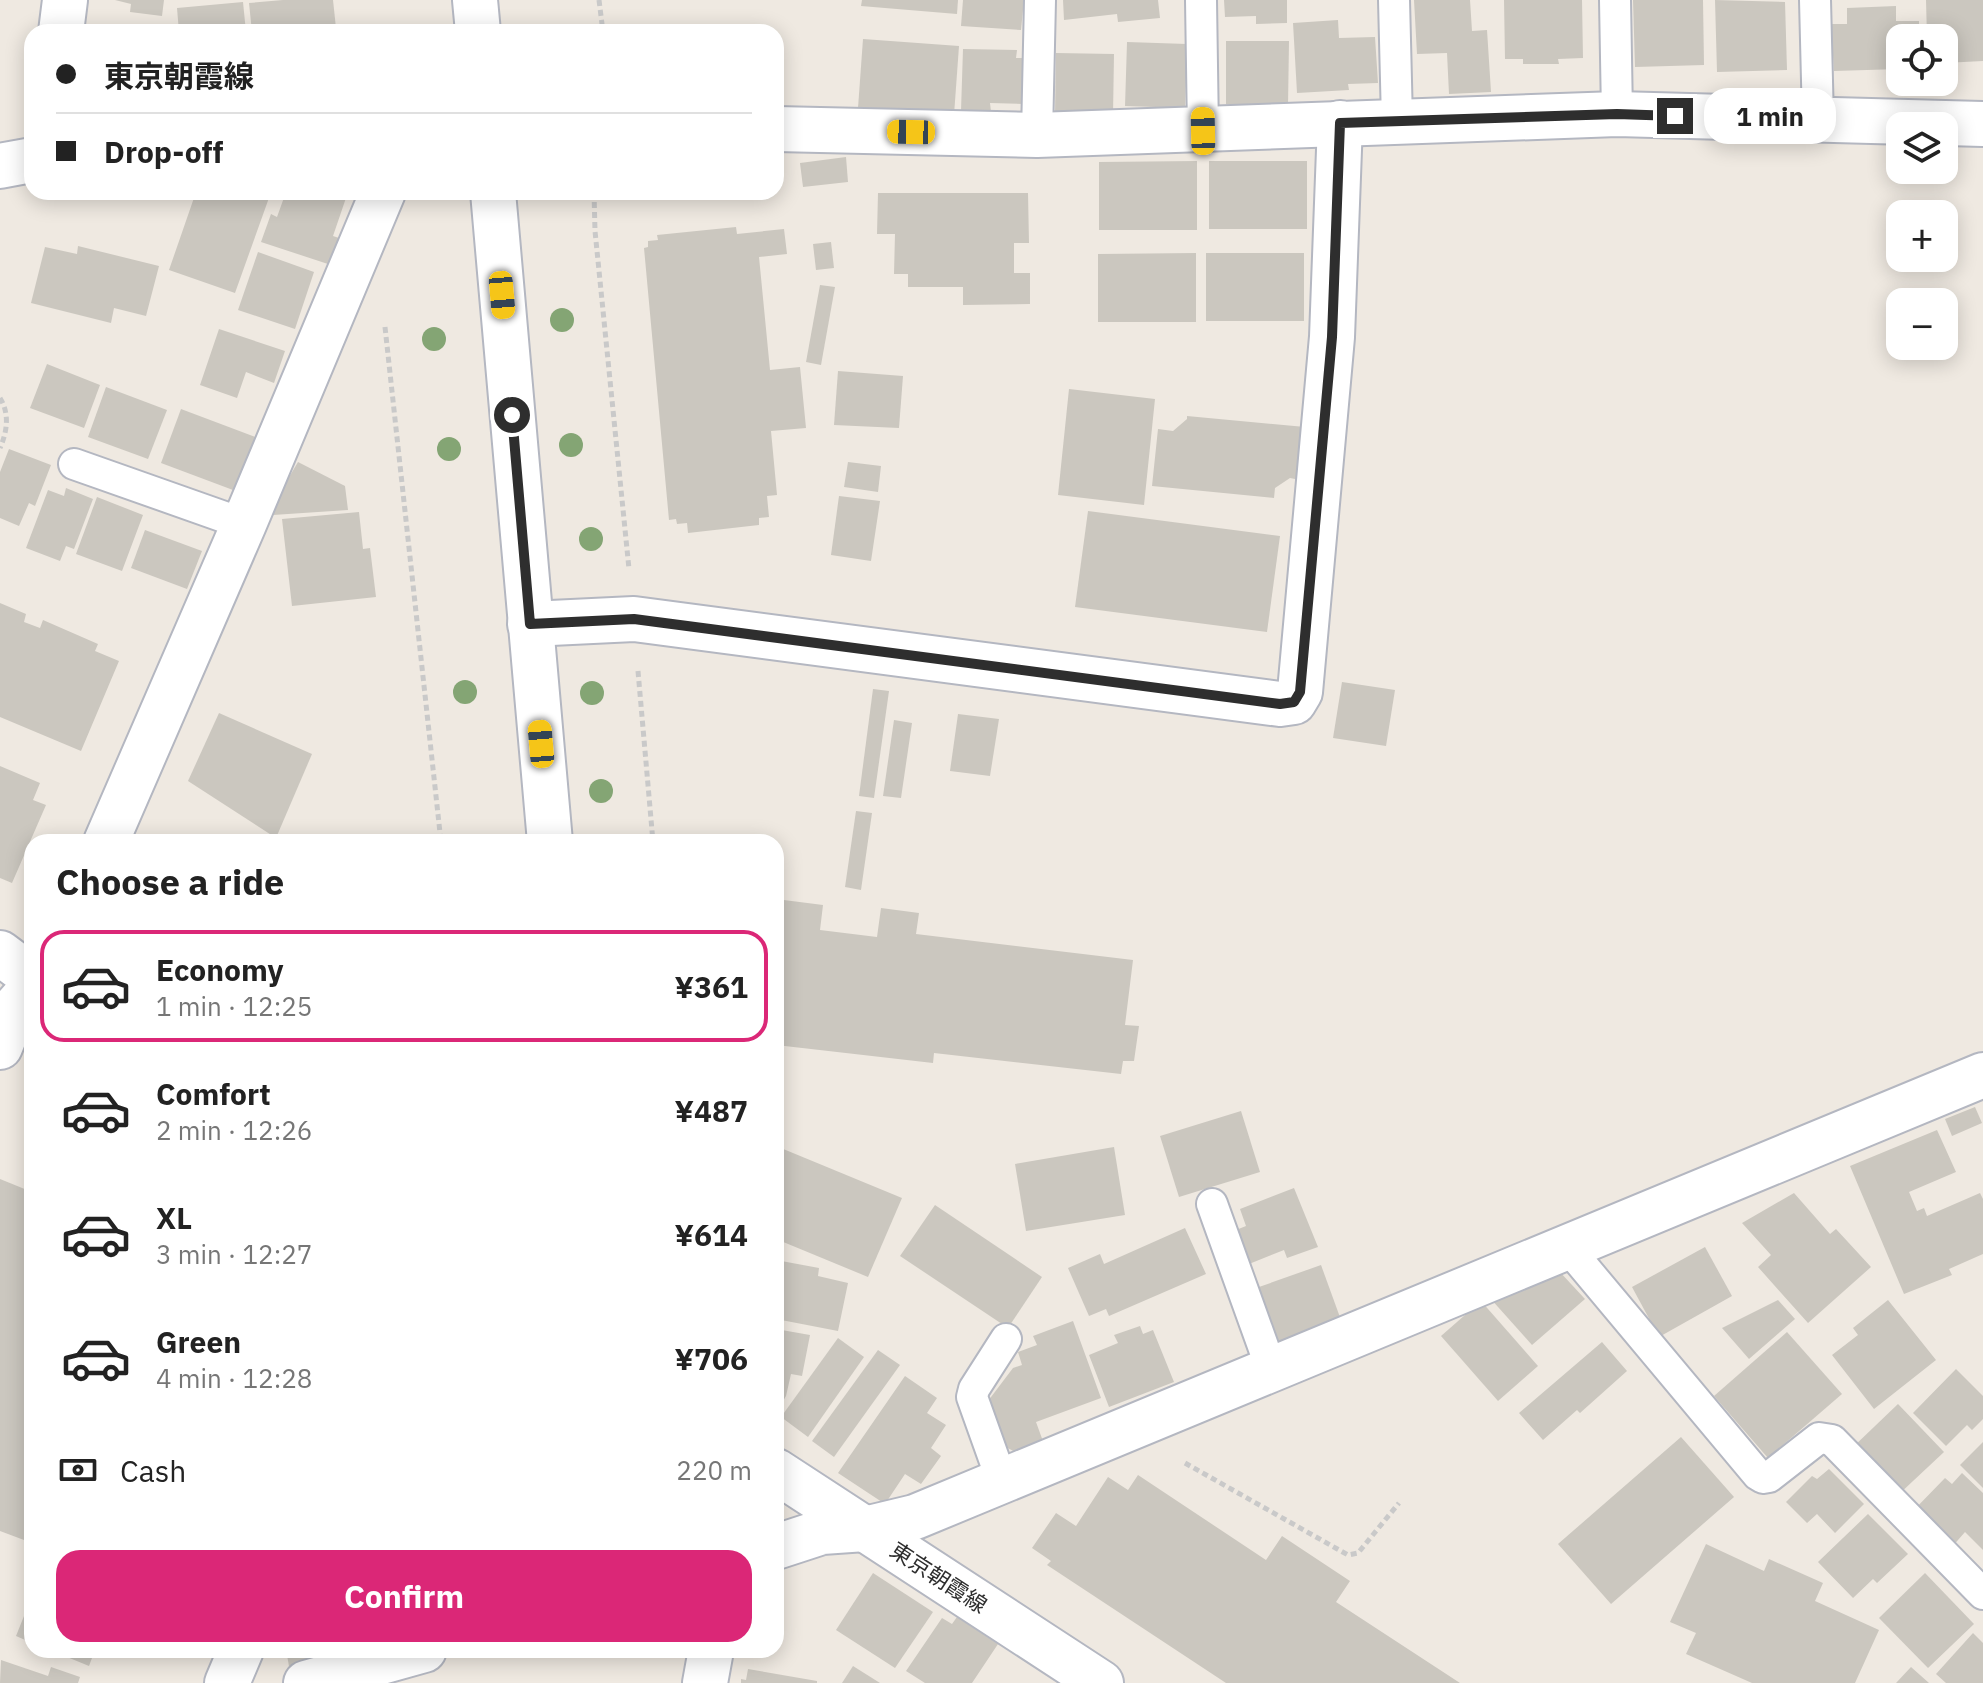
<!DOCTYPE html>
<html lang="en">
<head>
<meta charset="utf-8">
<style>
	body { margin:0; font-family:"IBM Plex Sans","Noto Sans JP",sans-serif; background:#f6f6f6; color:#222; height:100vh; display:flex; flex-direction:column; font-size:30px; white-space:nowrap }
	* { box-sizing:border-box; margin:0 }
	p { font-size:26px; color:#767676 }
	.icon { flex:none; width:44px; height:44px; fill:none; stroke:currentColor; stroke-width:2; stroke-linecap:round; stroke-linejoin:round }
	.map { position:relative; flex:1; overflow:hidden }
	.drawer { position:absolute; left:24px; top:834px; width:760px; height:824px; display:flex; flex-direction:column; background:#fff; border-radius:24px; box-shadow:0 4px 20px #0003 }
	.drawer>* { flex:none }
	.hud { position:absolute; left:24px; top:24px; width:760px; height:176px; border-radius:24px; box-shadow:0 4px 20px #0003; display:grid; align-content:center; height:176px; padding:0 32px; background:#fff }
	.controls { position:absolute; left:1886px; top:24px; display:grid; gap:16px }
	.controls a { display:grid; place-items:center; width:72px; height:72px; border-radius:16px; background:#fff; box-shadow:0 4px 20px #0003; font-size:40px }
	.end { position:absolute; width:36px; height:36px; margin:-18px; border:10px solid #2e2e2e; background:#fff; box-shadow:0 0 0 4px #fff }
	.from { border-radius:50% }
	.bubble { position:absolute; height:56px; border-radius:24px; background:#fff; box-shadow:0 4px 20px #0003; font-size:26px; font-weight:800; line-height:56px; text-align:center }
	.car { position:absolute; width:24px; height:48px; margin:-24px -12px; border-radius:10px; box-shadow:0 0 6px 2px #0007; background:linear-gradient(#f5c518 24%,#345 0 40%,#f5c518 0 76%,#345 0 86%,#f5c518 0) }
	.hud b { display:flex; align-items:center; gap:28px; height:76px; font-size:30px }
	.hud b+b { border-top:2px solid #e0e0e0 }
	.hud i { width:20px; height:20px; background:#222 }
	ul { padding:0; list-style:none }
	li { display:flex; align-items:center; gap:24px; height:112px; margin:0 16px 12px; padding:0 16px; border:4px solid transparent; border-radius:24px }
	li div { flex:1 }
	li b { display:block; font-size:30px }
	li em { font-style:normal; font-weight:800 }
	li.on { border-color:#db2777 }
	li>.icon { width:72px; height:72px; stroke-width:1.5 }
	h2 { padding:0 32px; font-size:36px; line-height:96px }
	.pay { display:flex; align-items:center; gap:20px; height:88px; padding:0 32px; font-size:30px }
	.pay p { margin-inline-start:auto }
	.action { display:flex; gap:16px; margin-top:auto; padding:16px 32px }
	.action a { flex:1; height:92px; border-radius:24px; background:#db2777; color:#fff; font-size:32px; font-weight:800; line-height:92px; text-align:center }
	.map>svg:first-child { display:block }
	.building { fill:#cbc7bf }
	.lines { fill:none; stroke-linecap:round; stroke-linejoin:round }
	.lane-casing { stroke:#b4b7c1; stroke-width:34 }
	.street-casing { stroke:#b4b7c1; stroke-width:48 }
	.secondary-casing { stroke:#b4b7c1; stroke-width:48 }
	.path { stroke:#c9c9c9; stroke-width:5; stroke-dasharray:6 4; stroke-linecap:butt }
	.lane { stroke:#fff; stroke-width:30 }
	.street { stroke:#fff; stroke-width:44 }
	.secondary { stroke:#fff; stroke-width:44 }
	.tree { fill:#84a574 }
	.route { stroke:#2e2e2e; stroke-width:10 }
	.labels { text-anchor:middle; dominant-baseline:central; stroke-width:7; stroke-linejoin:round; paint-order:stroke }
	.street-label { font-size:22px; fill:#2e2e2e; stroke:#fff }
</style>
</head>
<body>
<div class="map">
<svg width="1983" height="1683" viewBox="0 0 1983 1683">
	<rect width="100%" height="100%" fill="#efe9e1"/>
	<g class="building">
		<polygon points="115,0 164,0 162,16 130,12 131,4"/>
		<polygon points="283,0 333,0 336,28 333,32 252,32 249,3"/>
		<polygon points="862,0 958,0 957,14 861,6"/>
		<polygon points="963,0 1024,0 1021,30 961,26"/>
		<polygon points="1063,0 1158,0 1160,18 1118,22 1117,14 1064,20"/>
		<polygon points="1224,0 1287,0 1287,23 1256,24 1256,16 1225,17"/>
		<polygon points="1414,0 1470,0 1472,31 1487,30 1491,92 1449,94 1447,53 1417,54"/>
		<polygon points="1504,0 1582,0 1583,58 1558,59 1559,64 1523,64 1523,59 1505,59"/>
		<polygon points="1633,0 1703,0 1704,65 1635,67"/>
		<polygon points="1715,0 1785,2 1787,70 1717,72"/>
		<polygon points="1926,0 1983,0 1983,61 1944,63 1944,38 1927,38"/>
		<polygon points="243,2 246,32 179,32 177,8"/>
		<polygon points="1896,6 1896,21 1919,21 1919,38 1900,38 1900,69 1834,71 1831,24 1847,24 1847,8"/>
		<polygon points="1338,20 1339,38 1375,37 1378,83 1348,84 1349,90 1297,93 1293,23"/>
		<polygon points="863,39 959,46 954,115 858,108"/>
		<polygon points="1226,41 1289,41 1288,105 1226,104"/>
		<polygon points="1127,42 1187,44 1185,108 1125,106"/>
		<polygon points="963,49 1017,50 1016,58 1024,58 1024,104 990,103 991,112 961,111"/>
		<polygon points="1056,53 1114,54 1113,115 1055,114"/>
		<polygon points="846,157 848,182 803,187 800,163"/>
		<polygon points="1197,161 1197,230 1099,230 1099,162"/>
		<rect x="1209" y="161" width="98" height="68"/>
		<polygon points="196,192 221,194 222,192 260,192 270,195 235,293 169,270"/>
		<polygon points="286,192 348,192 333,236 339,238 331,265 261,242 271,214 277,217"/>
		<polygon points="878,193 1028,193 1029,243 1014,243 1014,273 1030,273 1030,304 963,305 963,287 908,287 908,274 894,274 895,234 877,234"/>
		<polygon points="736,227 737,234 784,229 787,254 759,257 770,370 800,367 806,428 771,431 777,495 767,496 769,517 759,518 759,525 688,533 687,523 677,524 676,519 669,520 644,248 648,247 648,241 658,240 657,235"/>
		<polygon points="831,242 834,268 816,270 813,244"/>
		<polygon points="78,246 159,266 146,316 114,308 111,323 31,303 45,247 77,254"/>
		<polygon points="258,252 314,272 295,329 238,310"/>
		<polygon points="1196,253 1196,322 1098,322 1098,254"/>
		<rect x="1206" y="253" width="98" height="68"/>
		<polygon points="820,285 835,287 821,365 806,362"/>
		<polygon points="219,329 285,351 274,383 246,372 237,398 200,385"/>
		<polygon points="47,364 100,385 84,428 30,408"/>
		<polygon points="838,371 903,376 899,428 834,425"/>
		<polygon points="106,387 167,410 148,459 88,437"/>
		<polygon points="1069,389 1155,399 1144,505 1058,495"/>
		<polygon points="181,409 261,439 241,493 161,463"/>
		<polygon points="1187,416 1305,427 1300,480 1290,478 1275,488 1274,498 1152,486 1158,429 1173,431 1187,419"/>
		<polygon points="9,449 51,465 35,506 29,503 19,526 0,518 0,472"/>
		<polygon points="298,462 345,486 348,510 273,515 272,506"/>
		<polygon points="848,462 881,466 878,492 844,487"/>
		<polygon points="66,488 93,499 74,549 66,546 60,561 26,548 48,490 64,496"/>
		<polygon points="839,496 880,501 871,561 831,555"/>
		<polygon points="97,497 143,515 122,571 76,554"/>
		<polygon points="1088,511 1280,536 1267,632 1075,607"/>
		<polygon points="359,512 363,549 370,548 376,597 292,606 282,519"/>
		<polygon points="145,530 202,551 187,589 131,568"/>
		<polygon points="0,603 26,614 24,622 40,628 43,620 98,644 95,651 119,661 81,751 0,717"/>
		<polygon points="1342,682 1395,690 1386,746 1333,738"/>
		<polygon points="873,689 889,691 874,798 859,796"/>
		<polygon points="219,713 312,754 276,838 188,781"/>
		<polygon points="958,714 999,719 990,776 950,771"/>
		<polygon points="894,720 912,723 901,798 883,796"/>
		<polygon points="0,766 40,783 33,800 46,805 12,883 0,878"/>
		<polygon points="856,811 872,813 861,890 845,887"/>
		<polygon points="776,899 823,905 820,930 877,937 881,908 919,913 916,934 1133,960 1125,1025 1139,1026 1134,1061 1123,1061 1121,1074 934,1053 933,1063 776,1045"/>
		<polygon points="1975,1107 1982,1123 1952,1136 1945,1119"/>
		<polygon points="1241,1111 1260,1172 1179,1197 1160,1136"/>
		<polygon points="1937,1130 1956,1172 1909,1192 1917,1211 1924,1208 1927,1216 1980,1193 1983,1199 1983,1254 1949,1269 1952,1275 1904,1294 1850,1166"/>
		<polygon points="776,1146 902,1198 868,1277 776,1239"/>
		<polygon points="1114,1147 1125,1215 1026,1231 1015,1164"/>
		<polygon points="0,1179 32,1192 32,1543 0,1531"/>
		<polygon points="1294,1188 1318,1247 1287,1258 1284,1250 1249,1264 1236,1230 1246,1226 1240,1209"/>
		<polygon points="1794,1193 1830,1234 1836,1229 1871,1267 1808,1323 1758,1267 1771,1255 1742,1223"/>
		<polygon points="935,1205 1042,1277 1008,1328 900,1256"/>
		<polygon points="1185,1228 1206,1274 1109,1316 1106,1309 1089,1316 1068,1268 1100,1254 1104,1264"/>
		<polygon points="1705,1247 1732,1296 1659,1337 1632,1287"/>
		<polygon points="776,1260 819,1268 818,1276 848,1283 838,1331 776,1319"/>
		<polygon points="1321,1265 1341,1320 1279,1342 1259,1287"/>
		<polygon points="1559,1271 1585,1299 1532,1345 1490,1298"/>
		<polygon points="1778,1300 1795,1319 1749,1359 1722,1328"/>
		<polygon points="1888,1300 1936,1360 1874,1409 1832,1355 1858,1335 1853,1328"/>
		<polygon points="1481,1301 1538,1366 1498,1401 1441,1336"/>
		<polygon points="1073,1321 1101,1398 1036,1422 1044,1444 1017,1453 1004,1446 988,1401 1013,1368 1022,1365 1018,1352 1037,1345 1033,1336"/>
		<polygon points="1140,1326 1143,1334 1153,1330 1174,1382 1109,1407 1089,1355 1118,1343 1114,1335"/>
		<polygon points="776,1329 810,1335 802,1376 791,1374 786,1396 776,1413"/>
		<polygon points="1787,1332 1842,1394 1768,1458 1714,1396"/>
		<polygon points="838,1338 864,1357 808,1437 781,1417"/>
		<polygon points="1602,1342 1627,1371 1580,1413 1577,1410 1543,1440 1519,1413"/>
		<polygon points="878,1350 900,1365 834,1457 812,1441"/>
		<polygon points="1956,1369 1983,1396 1983,1419 1972,1430 1967,1425 1946,1446 1913,1413"/>
		<polygon points="905,1376 937,1398 927,1413 946,1425 931,1448 941,1456 921,1484 905,1474 885,1504 838,1473"/>
		<polygon points="1898,1404 1944,1452 1897,1496 1851,1449"/>
		<polygon points="1681,1437 1734,1497 1611,1604 1558,1544"/>
		<polygon points="1983,1442 1983,1488 1960,1465"/>
		<polygon points="1829,1469 1864,1504 1835,1533 1817,1514 1807,1523 1786,1502 1812,1476 1817,1479"/>
		<polygon points="1962,1473 1983,1493 1983,1550 1965,1532 1951,1548 1912,1512 1945,1478 1952,1484"/>
		<polygon points="1138,1475 1266,1560 1282,1536 1350,1581 1336,1602 1460,1683 1226,1683 1047,1565 1051,1561 1032,1548 1056,1513 1076,1526 1108,1477 1128,1490"/>
		<polygon points="1868,1514 1908,1554 1877,1583 1873,1579 1853,1598 1818,1562"/>
		<polygon points="1706,1544 1764,1571 1769,1559 1823,1583 1815,1601 1879,1630 1855,1683 1752,1683 1686,1654 1696,1633 1670,1622"/>
		<polygon points="873,1573 933,1612 895,1668 836,1630"/>
		<polygon points="1925,1573 1974,1624 1928,1668 1879,1618"/>
		<polygon points="32,1596 32,1643 16,1636"/>
		<polygon points="957,1617 998,1644 972,1683 925,1683 906,1671 942,1618 952,1624"/>
		<polygon points="1973,1633 1983,1643 1983,1683 1946,1683 1936,1674"/>
		<polygon points="50,1650 95,1650 89,1666"/>
		<polygon points="286,1650 353,1650 291,1677"/>
		<polygon points="1,1660 48,1676 51,1667 80,1677 78,1683 0,1683"/>
		<polygon points="853,1666 880,1683 842,1683"/>
		<polygon points="1911,1667 1929,1683 1896,1683"/>
		<polygon points="748,1669 817,1681 817,1683 741,1683 741,1679 746,1680"/>
	</g>
	<g class="lines">
		<defs>
			<g id="lane">
				<polyline points="1201,0 1203,131"/>
				<polyline points="1394,0 1397,121"/>
				<polyline points="1615,0 1617,114"/>
				<polyline points="1815,0 1818,121"/>
				<polyline points="1037,135 1040,0"/>
				<polyline points="74,464 244,524"/>
				<polyline points="1212,1204 1272,1371"/>
				<polyline points="1568,1248 1758,1475 1763,1478 1769,1477 1819,1438 1832,1440 1983,1594"/>
				<polyline points="1002,1481 972,1397 974,1389 1006,1339"/>
			</g>
			<g id="street">
				<polyline points="61,32 65,0"/>
				<polyline points="776,129 1037,135 1617,114 1983,124"/>
				<polyline points="530,624 634,619 1280,704 1294,702 1300,692 1332,337 1340,123"/>
				<polyline points="106,842 244,524 383,192"/>
				<polyline points="0,953 32,977"/>
				<polyline points="0,1047 17,1005 32,988"/>
				<polyline points="776,1547 822,1532 865,1529 915,1517 1983,1075"/>
				<polyline points="227,1683 241,1650"/>
				<polyline points="306,1683 424,1650"/>
				<polyline points="705,1683 711,1650"/>
			</g>
			<g id="secondary">
				<polyline points="475,0 478,32"/>
				<polyline points="0,166 32,160"/>
				<polyline points="493,192 550,842"/>
				<polyline points="776,1471 1101,1683"/>
			</g>
		</defs>
		<use href="#lane" class="lane-casing"/>
		<use href="#street" class="street-casing"/>
		<use href="#secondary" class="secondary-casing"/>
		<g class="path">
			<polyline points="599,0 603,32"/>
			<polyline points="594,192 595,231 629,569"/>
			<polyline points="385,327 441,842"/>
			<path d="M0 398C10 414 7 432 0 448"/>
			<polyline points="638,671 653,842"/>
			<polyline points="1185,1463 1348,1555 1358,1553 1399,1503"/>
		</g>
		<use href="#lane" class="lane"/>
		<use href="#street" class="street"/>
		<use href="#secondary" class="secondary"/>
	</g>
	<g class="tree">
		<circle cx="562" cy="320" r="12"/>
		<circle cx="434" cy="339" r="12"/>
		<circle cx="571" cy="445" r="12"/>
		<circle cx="449" cy="449" r="12"/>
		<circle cx="591" cy="539" r="12"/>
		<circle cx="465" cy="692" r="12"/>
		<circle cx="592" cy="693" r="12"/>
		<circle cx="601" cy="791" r="12"/>
	</g>
	<g class="lines">
		<polyline class="route" points="512,415 530,624 634,619 1280,704 1294,702 1300,692 1332,337 1340,123 1617,114 1675,116"/>
	</g>
	<g class="labels">
		<g class="street-label">
			<text transform="translate(939 1577) rotate(33)">東京朝霞線</text>
		</g>
	</g>
</svg>
<div class="controls">
<a><svg class="icon" aria-label="locate" viewBox="0 0 24 24"><circle cx="12" cy="12" r="6"/><path d="M12 2v4M12 18v4M2 12h4M18 12h4"/></svg></a>
<a><svg class="icon" aria-label="layers" viewBox="0 0 24 24"><path d="M12 4l9 5-9 5-9-5zM3 14l9 5 9-5"/></svg></a>
<a>+</a>
<a>−</a>
</div>
<i class="end from" style="left:512px;top:415px"></i>
<i class="end" style="left:1675px;top:116px"></i>
<div class="bubble" style="left:1704px;top:88px;width:132px">1 min</div>
<i class="car" style="left:1203px;top:131px;rotate:359deg"></i>
<i class="car" style="left:911px;top:132px;rotate:271deg"></i>
<i class="car" style="left:502px;top:295px;rotate:175deg"></i>
<i class="car" style="left:541px;top:744px;rotate:355deg"></i>
<div class="hud">
<b><i class="from"></i>東京朝霞線</b>
<b><i></i>Drop-off</b>
</div>
<section class="drawer">
<h2>Choose a ride</h2>
<ul>
<li class="on"><svg class="icon" aria-label="car" viewBox="0 0 24 24"><path d="M5 17H2v-5l4-1 3-4h7l3 4 3 1v5h-3M9 17h6M6 11h13"/><circle cx="7" cy="17" r="2"/><circle cx="17" cy="17" r="2"/></svg><div><b>Economy</b><p>1 min · 12:25</p></div><em>¥361</em></li>
<li><svg class="icon" aria-label="car" viewBox="0 0 24 24"><path d="M5 17H2v-5l4-1 3-4h7l3 4 3 1v5h-3M9 17h6M6 11h13"/><circle cx="7" cy="17" r="2"/><circle cx="17" cy="17" r="2"/></svg><div><b>Comfort</b><p>2 min · 12:26</p></div><em>¥487</em></li>
<li><svg class="icon" aria-label="car" viewBox="0 0 24 24"><path d="M5 17H2v-5l4-1 3-4h7l3 4 3 1v5h-3M9 17h6M6 11h13"/><circle cx="7" cy="17" r="2"/><circle cx="17" cy="17" r="2"/></svg><div><b>XL</b><p>3 min · 12:27</p></div><em>¥614</em></li>
<li><svg class="icon" aria-label="car" viewBox="0 0 24 24"><path d="M5 17H2v-5l4-1 3-4h7l3 4 3 1v5h-3M9 17h6M6 11h13"/><circle cx="7" cy="17" r="2"/><circle cx="17" cy="17" r="2"/></svg><div><b>Green</b><p>4 min · 12:28</p></div><em>¥706</em></li>
</ul>
<div class="pay"><svg class="icon" aria-label="cash" viewBox="0 0 24 24"><path d="M3 7h18v10H3z"/><circle cx="12" cy="12" r="2"/></svg>Cash<p>220 m</p></div>
<div class="action"><a>Confirm</a></div>
</section>
</div>
</body>
</html>
